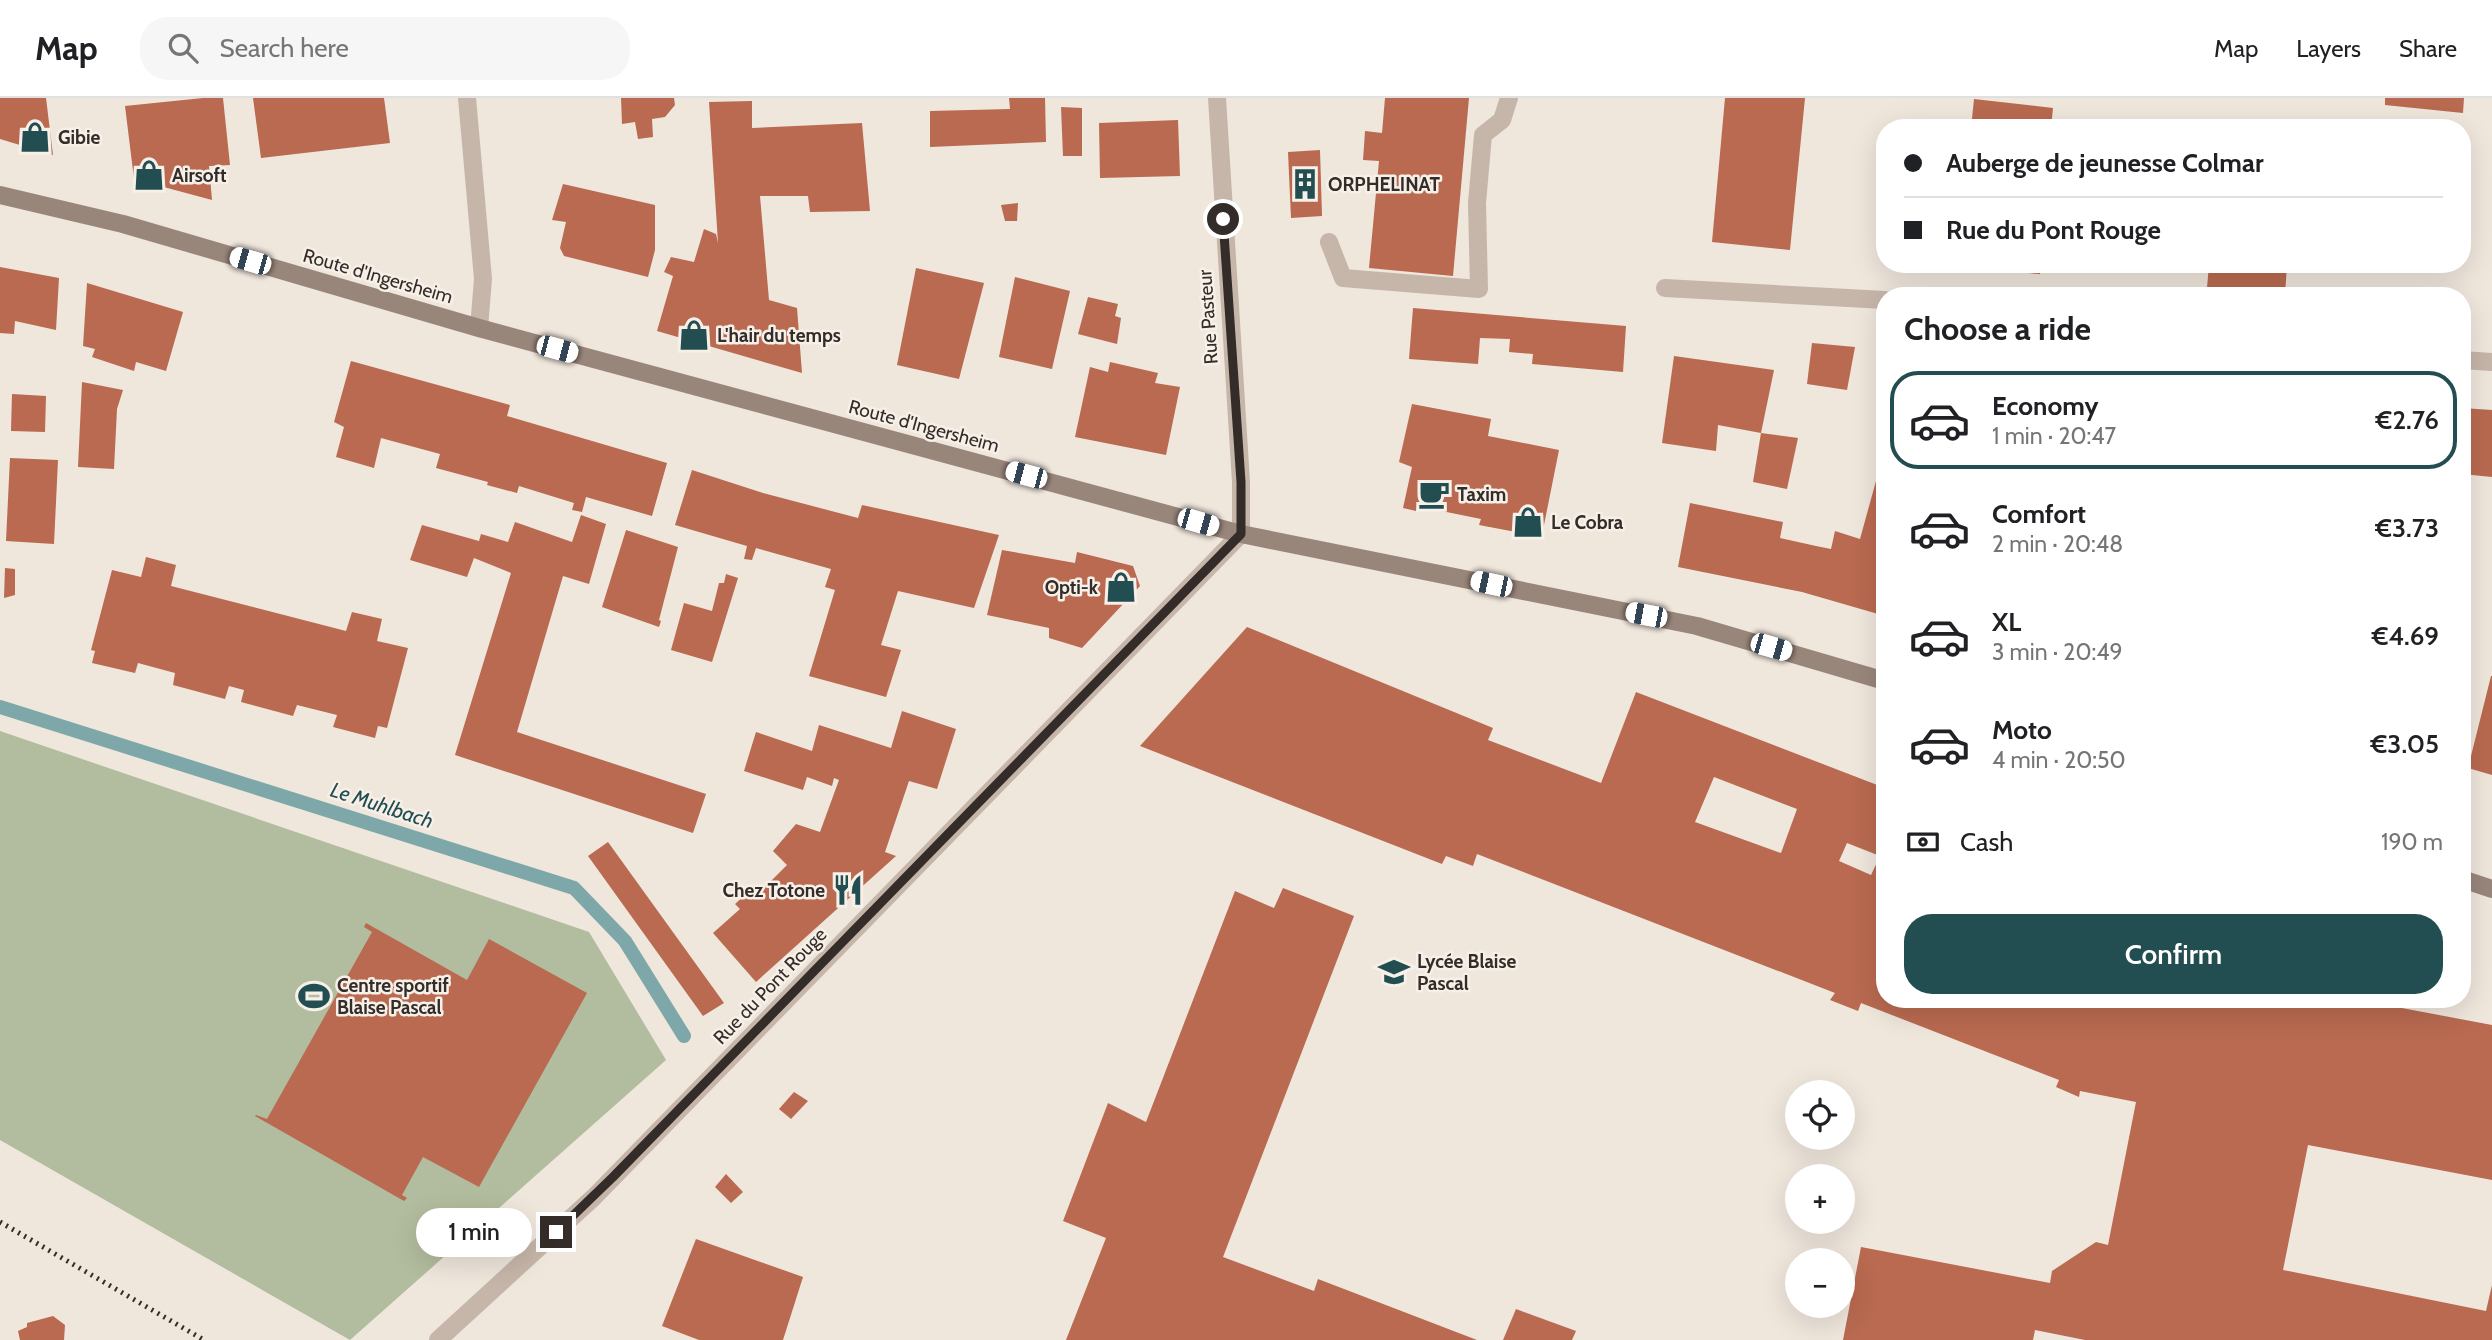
<!DOCTYPE html>
<html lang="en">
<head>
<meta charset="utf-8">
<style>
	body { margin:0; font-family:Cabin,sans-serif; background:#f6f6f6; color:#202124; height:100vh; display:flex; flex-direction:column; font-size:26px; white-space:nowrap }
	* { box-sizing:border-box; margin:0 }
	p { font-size:23px; color:#757577 }
	.icon { flex:none; width:38px; height:38px; fill:none; stroke:currentColor; stroke-width:2; stroke-linecap:round; stroke-linejoin:round }
	.map { position:relative; flex:1; overflow:hidden }
	.details { position:absolute; left:1876px; top:189px; width:595px; height:721px; display:flex; flex-direction:column; background:#fff; border-radius:28px; box-shadow:0 7px 28px #0002 }
	.details>* { flex:none }
	.banner { position:absolute; left:1876px; top:21px; width:595px; height:154px; border-radius:28px; box-shadow:0 7px 28px #0002; display:grid; align-content:center; height:154px; padding:0 28px; background:#fff }
	.buttons { position:absolute; left:1785px; top:982px; display:grid; gap:14px }
	.buttons a { display:grid; place-items:center; width:70px; height:70px; border-radius:50%; background:#fff; box-shadow:0 7px 28px #0002; font-size:35px }
	.end { position:absolute; width:32px; height:32px; margin:-16px; border:9px solid #342c28; background:#fff; box-shadow:0 0 0 4px #fff }
	.from { border-radius:50% }
	.bubble { position:absolute; height:49px; border-radius:24px; background:#fff; box-shadow:0 7px 28px #0002; font-size:23px; font-weight:600; line-height:49px; text-align:center }
	.car { position:absolute; width:21px; height:42px; margin:-21px -10px; border-radius:9px; box-shadow:0 0 5px 2px #0007; background:linear-gradient(#fff 24%,#345 0 40%,#fff 0 76%,#345 0 86%,#fff 0) }
	.banner b { display:flex; align-items:center; gap:24px; height:66px; font-size:26px }
	.banner b+b { border-top:2px solid #e0e0e0 }
	.banner i { width:18px; height:18px; background:#202124 }
	ul { padding:0; list-style:none }
	li { display:flex; align-items:center; gap:21px; height:98px; margin:0 14px 10px; padding:0 14px; border:4px solid transparent; border-radius:28px }
	li div { flex:1 }
	li b { display:block; font-size:26px }
	li em { font-style:normal; font-weight:600 }
	li.active { border-color:#224d51 }
	li>.icon { width:63px; height:63px; stroke-width:1.5 }
	h2 { padding:0 28px; font-size:32px; line-height:84px }
	.pay { display:flex; align-items:center; gap:18px; height:77px; padding:0 28px; font-size:26px }
	.pay p { margin-inline-start:auto }
	.primary-button { display:flex; gap:14px; margin-top:auto; padding:14px 28px }
	.primary-button a { flex:1; height:80px; border-radius:28px; background:#224d51; color:#fff; font-size:28px; font-weight:600; line-height:80px; text-align:center }
	header { display:flex; align-items:center; gap:42px; box-sizing:border-box; height:98px; padding:0 35px; background:#fff; border-bottom:2px solid #e0e0e0 }
	header strong { font-size:33px }
	nav { display:flex; gap:38px; margin-inline-start:auto; font-size:24px }
	.search { width:490px; height:63px; background:#f6f6f6; display:flex; align-items:center; gap:18px; box-sizing:border-box; padding:0 24px; border-radius:28px; color:#757577; font-size:26px }
	.map>svg:first-child { display:block }
	.pitch { fill:#b2bc9e }
	.lines { fill:none; stroke-linecap:round; stroke-linejoin:round }
	.stream { stroke:#7ea7a9; stroke-width:14 }
	.building { fill:#b96a50; fill-rule:evenodd }
	.service { stroke:#c6b6a9; stroke-width:18 }
	.tertiary { stroke:#c6b6a9; stroke-width:18 }
	.secondary { stroke:#99867b; stroke-width:18 }
	.rail { stroke:#342c28; stroke-width:5; stroke-dasharray:2 5; stroke-linecap:butt }
	.route { stroke:#342c28; stroke-width:9 }
	.labels { text-anchor:middle; dominant-baseline:central; stroke-width:5; stroke-linejoin:round; paint-order:stroke }
	.poi-label { font-size:19px; font-weight:bold; fill:#342c28; stroke:#f7f0e8; text-anchor:start }
	.street-label { font-size:19px; fill:#342c28; stroke:#f7f0e8 }
	.water-label { font-size:21px; font-style:italic; fill:#224d51; stroke:#f7f0e8 }
</style>
</head>
<body>
<header>
<strong>Map</strong>
<div class="search"><svg class="icon" aria-label="search" viewBox="0 0 24 24"><circle cx="10" cy="10" r="6"/><path d="M15 15l6 6"/></svg>Search here</div>
<nav><a>Map</a><a>Layers</a><a>Share</a></nav>
</header>
<div class="map">
<svg width="2492" height="1242" viewBox="0 0 2492 1242">
	<rect width="100%" height="100%" fill="#efe6dc"/>
	<polygon class="pitch" points="0,633 589,834 666,962 350,1242 0,1042"/>
	<g class="lines">
		<polyline class="stream" points="0,609 574,790 625,843 684,938"/>
	</g>
	<g class="building">
		<polygon points="0,0 46,0 53,57 0,41"/>
		<polygon points="203,0 223,0 230,67 209,68 212,102 134,81 125,8"/>
		<polygon points="253,0 384,0 390,45 261,60"/>
		<polygon points="621,0 674,0 675,7 665,19 652,21 653,39 638,41 635,24 622,26"/>
		<polygon points="1009,0 1045,0 1046,44 930,49 930,13 1010,11"/>
		<polygon points="1385,0 1469,0 1453,178 1369,170 1379,63 1363,62 1364,48 1365,33 1382,35"/>
		<polygon points="1725,0 1805,0 1790,152 1712,144"/>
		<polygon points="2385,0 2464,0 2463,15 2385,7"/>
		<polygon points="1974,1 2053,10 2051,30 1971,30"/>
		<polygon points="752,3 752,30 862,25 870,113 810,114 808,98 760,98 769,202 797,210 802,275 657,233 673,178 664,174 671,159 694,164 704,131 716,136 718,145 709,4"/>
		<polygon points="1061,9 1082,10 1082,58 1063,58"/>
		<polygon points="1178,22 1180,78 1100,80 1099,25"/>
		<polygon points="2221,22 2277,28 2277,30 2221,30"/>
		<polygon points="1320,52 1322,118 1291,120 1288,54"/>
		<polygon points="563,86 655,107 655,152 648,179 564,158 560,150 566,124 552,122"/>
		<polygon points="1018,105 1017,123 1005,123 1001,107"/>
		<polygon points="1960,166 2040,166 2040,176 1960,170"/>
		<polygon points="2209,166 2287,166 2285,198 2207,190"/>
		<polygon points="0,169 59,180 56,232 15,223 14,236 0,235"/>
		<polygon points="916,170 984,185 959,281 897,267"/>
		<polygon points="1015,179 1070,193 1052,271 999,259"/>
		<polygon points="87,185 183,214 166,273 136,264 134,273 92,259 95,251 83,248"/>
		<polygon points="1088,199 1118,206 1115,218 1121,220 1117,246 1078,236"/>
		<polygon points="1413,210 1626,228 1623,274 1532,266 1533,256 1509,254 1510,241 1480,240 1478,266 1409,261"/>
		<polygon points="1812,245 1855,249 1847,292 1807,286"/>
		<polygon points="1674,258 1774,272 1761,335 1718,327 1716,353 1662,345"/>
		<polygon points="351,263 510,307 507,318 667,365 652,418 586,399 582,414 572,412 574,405 519,388 517,395 487,387 488,384 436,370 440,356 381,340 374,370 336,359 344,329 334,324"/>
		<polygon points="1110,264 1158,275 1155,285 1180,289 1166,357 1075,339 1090,269 1108,274"/>
		<polygon points="82,284 123,292 117,311 114,371 78,369"/>
		<polygon points="12,296 46,298 45,334 11,333"/>
		<polygon points="1412,306 1491,321 1488,338 1559,352 1542,437 1518,430 1516,434 1479,427 1481,421 1417,408 1416,413 1403,410 1412,369 1399,364"/>
		<polygon points="2462,310 2492,312 2492,379 2462,376"/>
		<polygon points="1761,335 1798,340 1787,391 1753,384"/>
		<polygon points="10,360 58,362 54,446 6,443"/>
		<polygon points="692,372 763,395 858,420 862,407 999,437 974,510 898,493 881,547 901,552 886,599 809,578 835,492 825,489 831,471 756,450 752,462 744,461 747,448 675,427"/>
		<polygon points="1879,372 1885,374 1885,518 1802,494 1678,469 1690,405 1783,424 1780,440 1816,448 1831,451 1835,433 1860,441"/>
		<polygon points="581,417 606,426 589,486 563,478 517,634 706,696 693,735 455,657 511,475 474,460 467,479 410,462 422,427 479,443 481,436 508,444 515,424 572,444"/>
		<polygon points="626,432 678,449 659,522 661,523 659,529 602,509"/>
		<polygon points="1002,452 1075,465 1077,454 1133,468 1140,488 1082,550 1049,540 1049,530 987,517"/>
		<polygon points="146,459 176,467 171,488 346,533 352,514 382,521 377,543 408,550 387,630 378,628 375,640 333,629 337,617 297,607 293,618 241,604 244,592 229,588 225,601 173,587 175,575 138,565 135,575 92,565 95,553 91,552 112,472 141,479"/>
		<polygon points="5,470 15,471 15,497 4,500"/>
		<polygon points="726,476 738,480 712,564 671,552 684,505 712,513 719,485 724,485"/>
		<path d="M1247 529 1493 630 1488 642 1601 685 1636 594 1885 690V901H2354L2492 927V1082L2308 1047 2283 1172 2486 1213 2492 1187V1242H2085L2035 1232 2033 1242H1843L1861 1149 2050 1185 2052 1173 2096 1144 2108 1147 2136 1004 2080 993 2079 999 2056 989 2059 982 1861 905 1858 913 1830 902 1835 895 1477 756 1473 768 1446 758 1442 766 1140 648ZM1714 679 1797 711 1781 755 1695 724ZM1847 745 1880 758 1871 777 1839 763Z"/>
		<polygon points="2491,578 2492,578 2492,677 2468,670"/>
		<polygon points="902,613 956,631 937,691 909,683 885,754 896,758 756,884 713,835 740,811 735,806 754,789 759,795 787,767 773,753 796,726 820,734 839,682 834,680 832,688 807,679 803,692 744,673 756,634 812,653 819,627 891,650"/>
		<polygon points="608,744 724,905 703,918 588,758"/>
		<polygon points="1283,790 1354,818 1223,1159 1314,1193 1318,1181 1477,1242 1066,1242 1106,1140 1063,1123 1108,1005 1146,1024 1235,793 1274,810"/>
		<polygon points="366,825 467,882 489,841 587,895 479,1089 423,1059 402,1097 407,1100 404,1103 255,1018 256,1017 267,1021 372,834 364,829"/>
		<polygon points="794,994 808,1003 791,1021 779,1011"/>
		<polygon points="726,1076 743,1094 731,1105 715,1089"/>
		<polygon points="696,1141 803,1179 783,1242 699,1242 662,1228"/>
		<polygon points="1516,1211 1576,1233 1572,1242 1503,1242"/>
		<polygon points="53,1218 65,1227 64,1242 20,1242 18,1233 27,1229 27,1225"/>
	</g>
	<g class="lines">
		<g class="service">
			<polyline points="467,0 483,181 479,230"/>
			<polyline points="1329,144 1343,180 1479,191 1477,105 1483,37 1502,22 1509,0"/>
			<polyline points="1665,190 1885,202"/>
			<polyline points="2006,198 2024,198"/>
			<polyline points="2462,262 2492,264"/>
		</g>
		<polyline class="tertiary" points="438,1242 594,1099 1241,436 1241,384 1217,0"/>
		<g class="secondary">
			<polyline points="0,97 123,126 479,230 1241,436 1697,528 1885,583"/>
			<polyline points="2462,781 2492,791"/>
		</g>
		<polyline class="rail" points="0,1124 204,1242"/>
	</g>
	<g class="lines">
		<polyline class="route" points="556,1134 613,1079 1241,436 1241,384 1223,121"/>
	</g>
	<defs>
		<symbol id="shop-bare" viewBox="-9 -9 18 18"><path d="M-5-2.5h2.3a2.7 3.5 0 0 1 5.4 0H5L5.5 6h-11ZM-1.5-2.5h3a1.5 2.3 0 0 0-3 0Z" fill="#224d51" stroke="#f7f0e8" stroke-width="2.5" paint-order="stroke"/></symbol>
		<symbol id="building-bare" viewBox="-9 -9 18 18"><path d="M-4-6H4V6H1V3H-1V6H-4ZM-2.5-4.3h1.7v1.8h-1.7ZM.8-4.3h1.7v1.8H.8ZM-2.5-1h1.7V.8h-1.7ZM.8-1h1.7V.8H.8Z" fill="#224d51" stroke="#f7f0e8" stroke-width="2.5" paint-order="stroke"/></symbol>
		<symbol id="cafe-bare" viewBox="-9 -9 18 18"><path d="M-5.5-4.5H6V0H3Q3 3.5 0 3.5H-2.5Q-5.5 3.5-5.5 0ZM3-3.2v2h1.7v-2ZM-6 4.5H4V6H-6Z" fill="#224d51" stroke="#f7f0e8" stroke-width="2.5" paint-order="stroke"/></symbol>
		<symbol id="restaurant-bare" viewBox="-9 -9 18 18"><path d="M-5-6h1v4h1v-4h1v4h1v-4h1v5L-1.5 .5V6h-2V.5L-5-1ZM5-6V6H3V1.5H1.5Q1.5-4 5-6Z" fill="#224d51" stroke="#f7f0e8" stroke-width="2.5" paint-order="stroke"/></symbol>
		<symbol id="school-bare" viewBox="-9 -9 18 18"><path d="M0-5L7-2L0 1L-7-2ZM-4 1L0 2.5L4 1V4Q0 6-4 4Z" fill="#224d51" stroke="#f7f0e8" stroke-width="2.5" paint-order="stroke"/></symbol>
		<symbol id="stadium-bare" viewBox="-9 -9 18 18"><path d="M0-5a6.5 5 0 1 0 0 10a6.5 5 0 1 0 0-10ZM-3.5-1.8h7v3.6h-7Z" fill="#224d51" stroke="#f7f0e8" stroke-width="2.5" paint-order="stroke"/></symbol>
	</defs>
	<g fill-rule="evenodd">
		<use href="#shop-bare" x="13" y="17" width="44" height="44"/>
		<use href="#shop-bare" x="127" y="55" width="44" height="44"/>
		<use href="#building-bare" x="1283" y="64" width="44" height="44"/>
		<use href="#shop-bare" x="672" y="215" width="44" height="44"/>
		<use href="#cafe-bare" x="1412" y="374" width="44" height="44"/>
		<use href="#shop-bare" x="1506" y="402" width="44" height="44"/>
		<use href="#shop-bare" x="1099" y="467" width="44" height="44"/>
		<use href="#restaurant-bare" x="826" y="770" width="44" height="44"/>
		<use href="#school-bare" x="1372" y="852" width="44" height="44"/>
		<use href="#stadium-bare" x="292" y="876" width="44" height="44"/>
	</g>
	<g class="labels">
		<g class="poi-label">
			<text x="58" y="39">Gibie</text>
			<text x="172" y="77">Airsoft</text>
			<text x="1328" y="86">ORPHELINAT</text>
			<text x="717" y="237">L'hair du temps</text>
			<text x="1457" y="396">Taxim</text>
			<text x="1551" y="424">Le Cobra</text>
			<text x="1098" y="489" text-anchor="end">Opti-k</text>
			<text x="825" y="792" text-anchor="end">Chez Totone</text>
			<text x="1417" y="863">Lycée Blaise<tspan x="1417" dy="22">Pascal</tspan></text>
			<text x="337" y="887">Centre sportif<tspan x="337" dy="22">Blaise Pascal</tspan></text>
		</g>
		<g class="street-label">
			<text transform="translate(378 178) rotate(16)">Route d'Ingersheim</text>
			<text transform="translate(1208 219) rotate(-94)">Rue Pasteur</text>
			<text transform="translate(924 328) rotate(15)">Route d'Ingersheim</text>
			<text transform="translate(770 888) rotate(-46)">Rue du Pont Rouge</text>
		</g>
		<g class="water-label">
			<text transform="translate(382 707) rotate(18)">Le Muhlbach</text>
		</g>
	</g>
</svg>
<div class="buttons">
<a><svg class="icon" aria-label="locate" viewBox="0 0 24 24"><circle cx="12" cy="12" r="6"/><path d="M12 2v4M12 18v4M2 12h4M18 12h4"/></svg></a>
<a>+</a>
<a>−</a>
</div>
<i class="end from" style="left:1223px;top:121px"></i>
<i class="end" style="left:556px;top:1134px"></i>
<div class="bubble" style="left:416px;top:1110px;width:116px">1 min</div>
<i class="car" style="left:250px;top:163px;rotate:286deg"></i>
<i class="car" style="left:557px;top:251px;rotate:105deg"></i>
<i class="car" style="left:1026px;top:377px;rotate:285deg"></i>
<i class="car" style="left:1198px;top:424px;rotate:106deg"></i>
<i class="car" style="left:1491px;top:486px;rotate:282deg"></i>
<i class="car" style="left:1646px;top:517px;rotate:281deg"></i>
<i class="car" style="left:1771px;top:549px;rotate:106deg"></i>
<div class="banner">
<b><i class="from"></i>Auberge de jeunesse Colmar</b>
<b><i></i>Rue du Pont Rouge</b>
</div>
<section class="details">
<h2>Choose a ride</h2>
<ul>
<li class="active"><svg class="icon" aria-label="car" viewBox="0 0 24 24"><path d="M5 17H2v-5l4-1 3-4h7l3 4 3 1v5h-3M9 17h6M6 11h13"/><circle cx="7" cy="17" r="2"/><circle cx="17" cy="17" r="2"/></svg><div><b>Economy</b><p>1 min · 20:47</p></div><em>€2.76</em></li>
<li><svg class="icon" aria-label="car" viewBox="0 0 24 24"><path d="M5 17H2v-5l4-1 3-4h7l3 4 3 1v5h-3M9 17h6M6 11h13"/><circle cx="7" cy="17" r="2"/><circle cx="17" cy="17" r="2"/></svg><div><b>Comfort</b><p>2 min · 20:48</p></div><em>€3.73</em></li>
<li><svg class="icon" aria-label="car" viewBox="0 0 24 24"><path d="M5 17H2v-5l4-1 3-4h7l3 4 3 1v5h-3M9 17h6M6 11h13"/><circle cx="7" cy="17" r="2"/><circle cx="17" cy="17" r="2"/></svg><div><b>XL</b><p>3 min · 20:49</p></div><em>€4.69</em></li>
<li><svg class="icon" aria-label="car" viewBox="0 0 24 24"><path d="M5 17H2v-5l4-1 3-4h7l3 4 3 1v5h-3M9 17h6M6 11h13"/><circle cx="7" cy="17" r="2"/><circle cx="17" cy="17" r="2"/></svg><div><b>Moto</b><p>4 min · 20:50</p></div><em>€3.05</em></li>
</ul>
<div class="pay"><svg class="icon" aria-label="cash" viewBox="0 0 24 24"><path d="M3 7h18v10H3z"/><circle cx="12" cy="12" r="2"/></svg>Cash<p>190 m</p></div>
<div class="primary-button"><a>Confirm</a></div>
</section>
</div>
</body>
</html>
